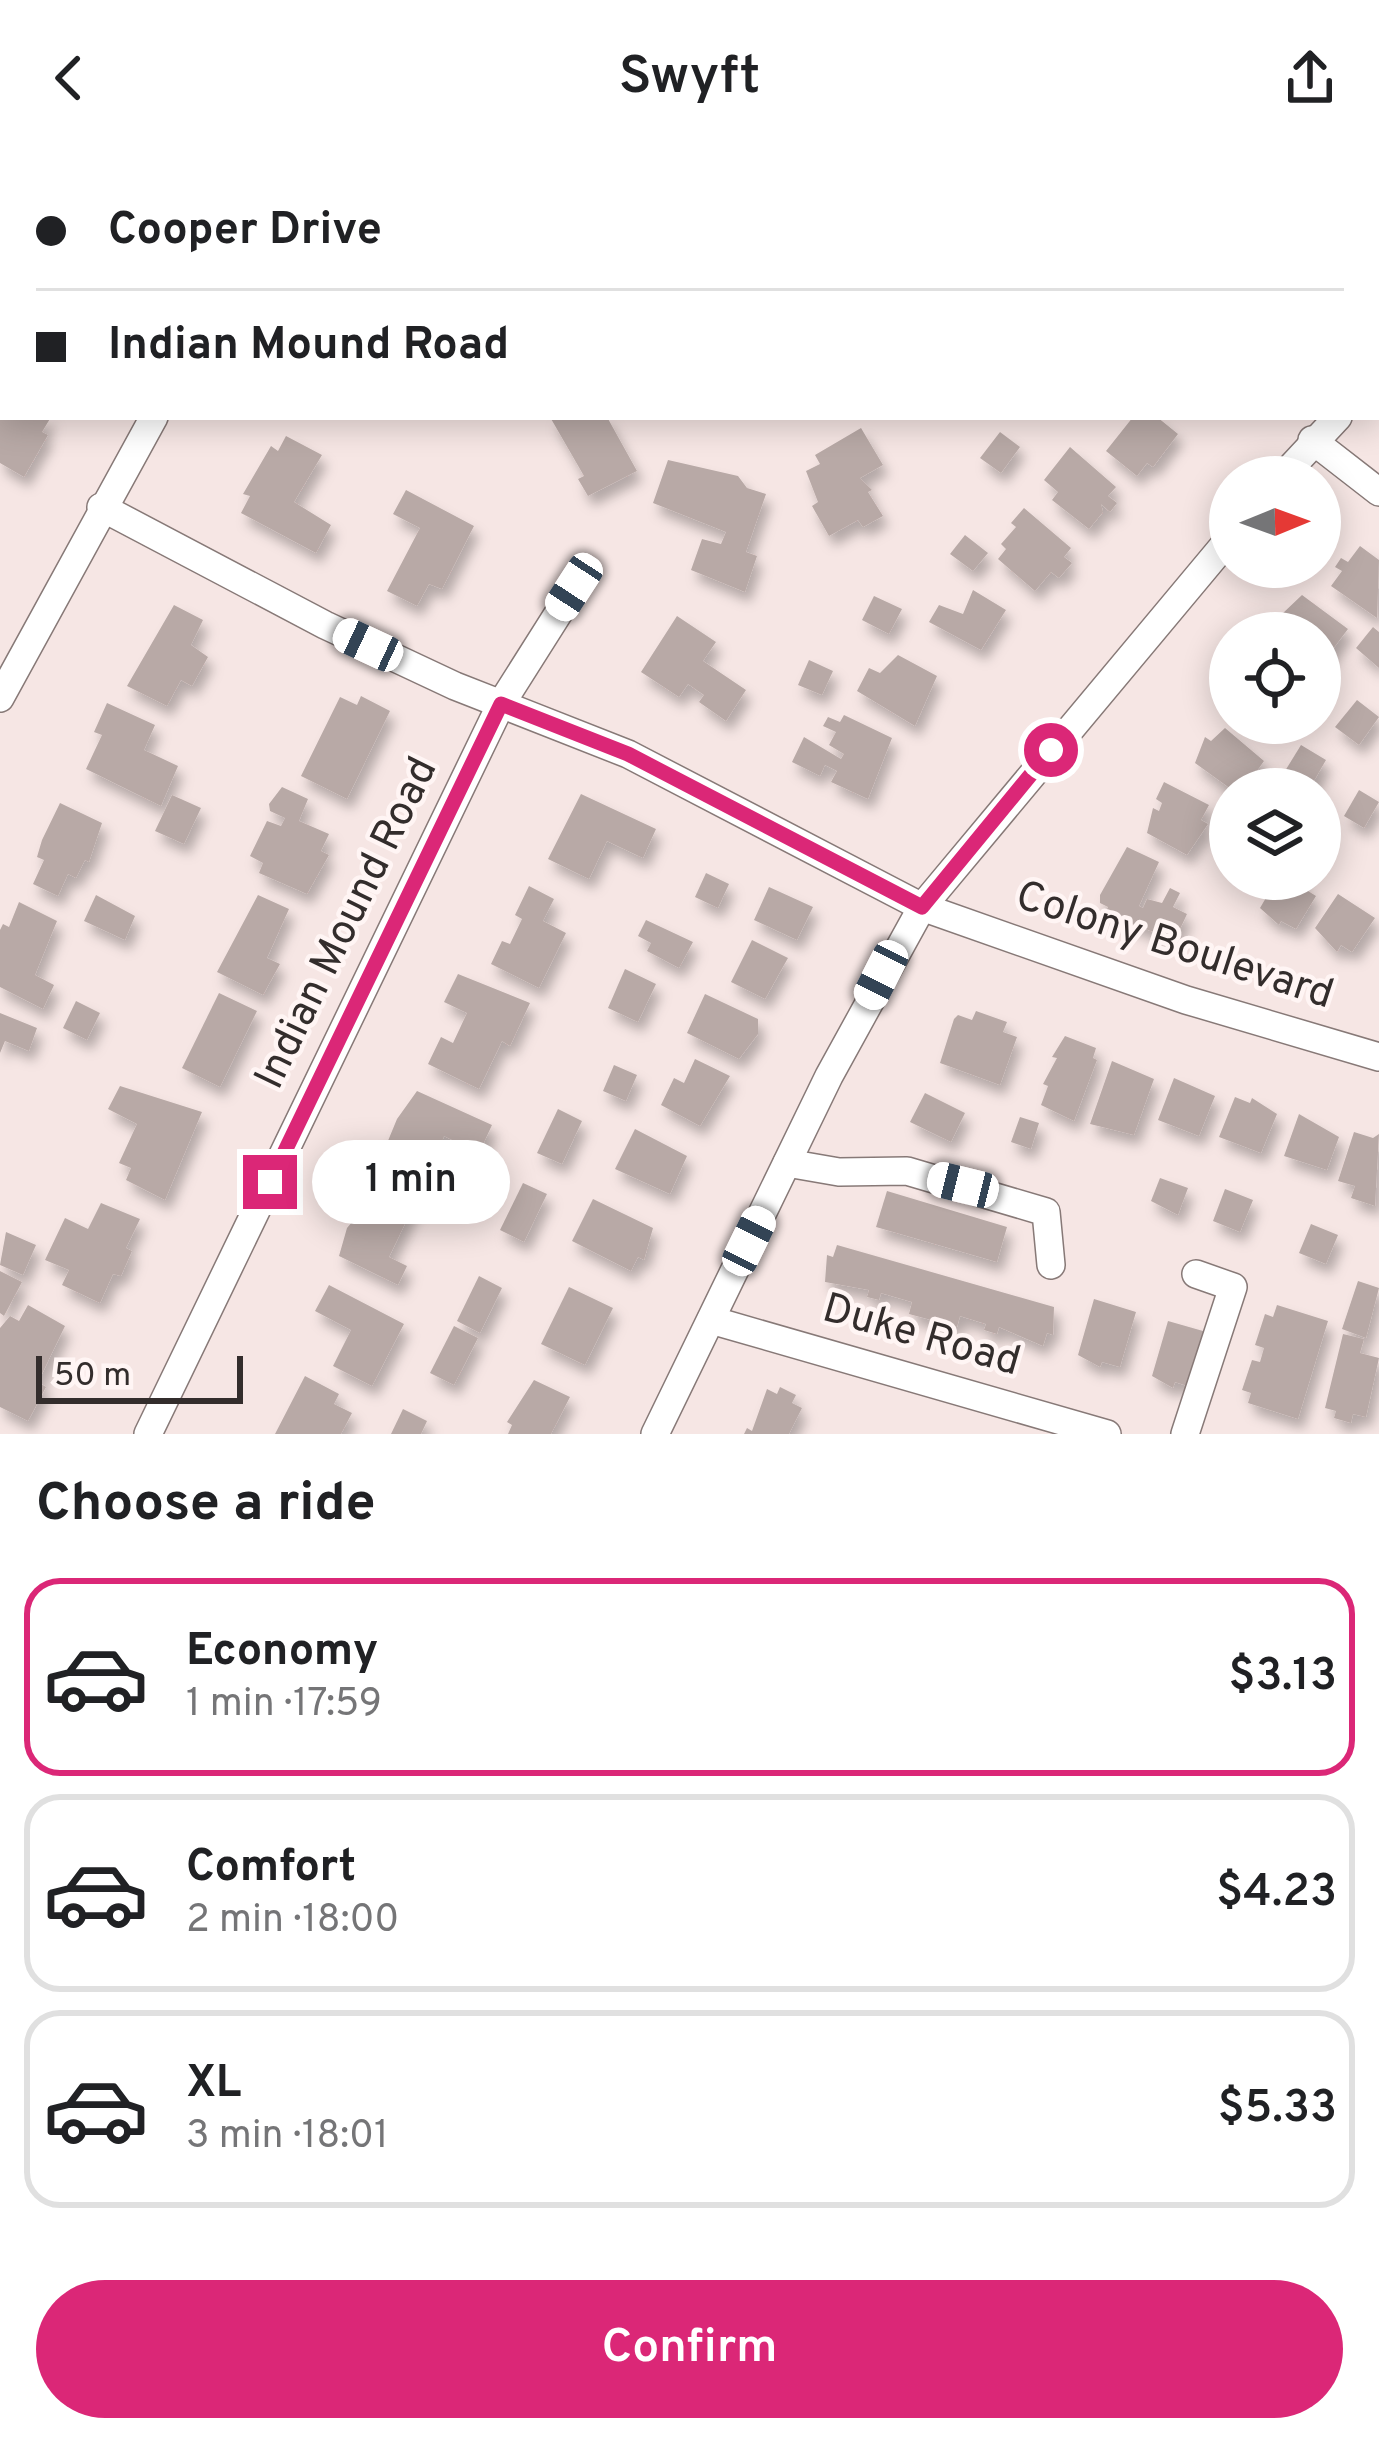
<!DOCTYPE html>
<html lang="en">
<head>
<meta charset="utf-8">
<style>
	body { margin:0; font-family:Overpass,sans-serif; background:#f6f6f6; color:#202124; height:100vh; display:flex; flex-direction:column; font-size:45px; white-space:nowrap }
	* { box-sizing:border-box; margin:0 }
	p { font-size:39px; color:#757577 }
	.icon { flex:none; width:66px; height:66px; fill:none; stroke:currentColor; stroke-width:2; stroke-linecap:round; stroke-linejoin:round }
	.map { position:relative; height:1278px; overflow:hidden }
	.drawer { display:flex; flex-direction:column; background:#fff; flex:1 }
	.drawer>* { flex:none }
	.hud { position:absolute; left:0px; top:0px; width:1380px; height:264px; box-shadow:0 6px 30px #0003; display:grid; align-content:center; height:264px; padding:0 36px; background:#fff }
	.needle { width:78px; rotate:89deg }
	.fabs { position:absolute; left:1209px; top:300px; display:grid; gap:24px }
	.fabs a { display:grid; place-items:center; width:132px; height:132px; border-radius:50%; background:#fff; box-shadow:0 6px 30px #0003; font-size:60px }
	.scale { position:absolute; left:36px; bottom:30px; width:207px; box-sizing:border-box; padding-left:12px; border:6px solid #332d2c; border-top:0; font-size:33px; line-height:42px; white-space:nowrap; color:#332d2c; -webkit-text-stroke:9px #fff5f4; paint-order:stroke }
	.end { position:absolute; width:54px; height:54px; margin:-27px; border:15px solid #db2777; background:#fff; box-shadow:0 0 0 6px #fff }
	.from { border-radius:50% }
	.bubble { position:absolute; height:84px; border-radius:42px; background:#fff; box-shadow:0 6px 30px #0003; font-size:39px; font-weight:600; line-height:84px; text-align:center }
	.car { position:absolute; width:36px; height:72px; margin:-36px -18px; border-radius:15px; box-shadow:0 0 9px 3px #0007; background:linear-gradient(#fff 24%,#345 0 40%,#fff 0 76%,#345 0 86%,#fff 0) }
	.hud b { display:flex; align-items:center; gap:42px; height:114px; font-size:45px }
	.hud b+b { border-top:3px solid #e0e0e0 }
	.hud i { width:30px; height:30px; background:#202124 }
	ul { padding:0; list-style:none }
	li { display:flex; align-items:center; gap:36px; height:198px; margin:0 24px 18px; padding:0 12px; border:6px solid #e0e0e0; border-radius:36px }
	li div { flex:1 }
	li b { display:block; font-size:45px }
	li em { font-style:normal; font-weight:600 }
	li.active { border-color:#db2777 }
	li>.icon { width:108px; height:108px; stroke-width:1.5 }
	h2 { padding:0 36px; font-size:54px; line-height:144px }
	.primary-button { display:flex; gap:24px; margin-top:auto; padding:24px 36px }
	.primary-button a { flex:1; height:138px; border-radius:72px; background:#db2777; color:#fff; font-size:48px; font-weight:600; line-height:138px; text-align:center }
	header { display:flex; justify-content:space-between; align-items:center; height:156px; padding:0 36px; background:#fff; font-size:54px; font-weight:600 }
	.map>svg:first-child { display:block }
	.building { fill:#b8a9a6; filter:url(#shadow) }
	.lines { fill:none; stroke-linecap:round; stroke-linejoin:round }
	.minor-casing { stroke:#877977; stroke-width:30 }
	.minor { stroke:#fff; stroke-width:27 }
	.route { stroke:#db2777; stroke-width:15 }
	.labels { text-anchor:middle; dominant-baseline:central; stroke-width:9; stroke-linejoin:round; paint-order:stroke }
	.street-label { font-size:42px; fill:#332d2c; stroke:#fff5f4 }
</style>
</head>
<body>
<header><svg class="icon" aria-label="back" viewBox="0 0 24 24"><path d="M15 5l-7 7 7 7"/></svg>Swyft<svg class="icon" aria-label="share" viewBox="0 0 24 24"><path d="M12 15V3M7 8l5-5 5 5M5 13v7h14v-7"/></svg></header>
<div class="map">
<svg width="1379" height="1278" viewBox="0 0 1379 1278">
	<defs>
		<filter id="shadow"><feDropShadow dx="5.5" dy="10" stdDeviation="6" flood-color="#0004"/></filter>
	</defs>
	<rect width="100%" height="100%" fill="#f6e6e4"/>
	<g class="building">
		<polygon points="0,261 51,261 42,276 48,279 24,321 0,307"/>
		<polygon points="550,261 607,261 637,315 588,340 578,323 584,320"/>
		<polygon points="1133,261 1157,261 1178,278 1153,311 1147,307 1137,320 1106,295"/>
		<polygon points="861,272 883,309 860,322 872,334 868,336 883,360 863,371 858,364 829,380 812,350 818,346 806,315 820,308 815,299"/>
		<polygon points="1000,276 1020,291 1001,317 980,302"/>
		<polygon points="286,280 322,299 294,346 331,369 316,397 241,357 250,340 243,338 271,290 278,295"/>
		<polygon points="1070,291 1116,331 1108,340 1117,347 1110,356 1101,348 1103,356 1089,373 1052,344 1058,336 1044,324"/>
		<polygon points="668,304 738,320 747,332 766,338 746,396 757,400 745,436 691,414 702,383 721,388 726,376 653,347"/>
		<polygon points="406,334 474,370 442,433 429,428 417,450 387,435 420,372 393,358"/>
		<polygon points="1024,352 1071,392 1064,401 1072,407 1059,422 1051,416 1035,435 998,403 1006,393 1001,388 1016,371 1011,367"/>
		<polygon points="965,379 988,397 973,415 950,398"/>
		<polygon points="1360,390 1379,404 1377,462 1331,430 1342,415 1335,411 1341,402 1348,406"/>
		<polygon points="973,434 1006,454 981,494 929,466 939,449 963,458"/>
		<polygon points="1302,439 1348,473 1320,510 1320,477 1276,474 1286,462 1282,458"/>
		<polygon points="874,440 902,453 889,478 862,464"/>
		<polygon points="174,449 203,464 191,489 208,501 192,530 181,524 167,550 127,530"/>
		<polygon points="677,460 716,486 703,505 746,534 726,565 699,546 704,539 688,528 679,541 641,516"/>
		<polygon points="1373,471 1379,476 1379,512 1356,492"/>
		<polygon points="898,499 937,520 915,570 857,535 869,512 880,517"/>
		<polygon points="809,504 833,515 822,539 798,529"/>
		<polygon points="361,540 390,555 347,643 301,620 340,541 357,549"/>
		<polygon points="1357,544 1379,561 1359,589 1335,571"/>
		<polygon points="107,547 155,569 144,594 178,610 161,650 86,613 102,579 94,576"/>
		<polygon points="844,559 892,582 868,643 831,626 837,615 825,609 820,620 792,606 804,581 841,603 844,598 829,589 836,576 823,570 828,561 840,566"/>
		<polygon points="1225,572 1264,605 1244,633 1231,633 1195,607 1205,581 1211,585"/>
		<polygon points="1301,589 1326,604 1311,630 1285,615"/>
		<polygon points="1164,626 1209,649 1201,664 1208,668 1187,699 1147,677 1153,652 1159,655 1162,647 1156,643"/>
		<polygon points="282,631 308,643 299,665 329,678 321,695 329,699 307,738 259,717 263,707 250,700 267,665 281,670 285,662 270,655 269,648"/>
		<polygon points="1359,634 1379,646 1364,672 1344,660"/>
		<polygon points="581,638 656,673 643,702 607,685 589,723 548,703"/>
		<polygon points="172,639 201,652 184,688 155,675"/>
		<polygon points="60,647 102,667 89,706 85,704 76,722 68,718 58,740 33,728 44,704 37,701 42,684"/>
		<polygon points="1127,691 1159,706 1139,750 1143,752 1147,743 1162,747 1170,732 1180,737 1173,751 1187,758 1175,784 1105,758 1108,751 1100,747 1100,739"/>
		<polygon points="706,717 729,728 718,752 695,741"/>
		<polygon points="1277,723 1304,723 1300,730 1316,740 1296,773 1281,765 1279,769 1260,752"/>
		<polygon points="529,730 554,743 543,765 566,777 539,832 491,808 502,785 510,788 522,763 515,759"/>
		<polygon points="769,731 813,751 797,784 754,764"/>
		<polygon points="1338,738 1375,762 1352,796 1341,789 1337,796 1315,772"/>
		<polygon points="96,739 135,760 125,784 84,765"/>
		<polygon points="258,739 289,753 267,802 280,808 263,839 217,816"/>
		<polygon points="19,746 57,765 35,819 54,829 43,853 0,831 0,774 3,768 9,771"/>
		<polygon points="646,764 693,786 679,812 647,795 651,787 638,780"/>
		<polygon points="752,784 788,802 765,843 731,826"/>
		<polygon points="625,813 656,828 638,866 608,852"/>
		<polygon points="458,818 530,847 510,890 502,885 479,933 428,908 441,881 453,887 467,857 444,846"/>
		<polygon points="219,837 257,855 220,931 182,912"/>
		<polygon points="705,838 758,863 758,878 739,903 687,877"/>
		<polygon points="76,845 100,857 87,884 63,872"/>
		<polygon points="976,855 1007,866 1003,876 1017,881 1000,929 940,907 954,863 958,859 972,864"/>
		<polygon points="0,857 37,872 29,895 5,885 0,897"/>
		<polygon points="1065,880 1096,892 1093,902 1097,904 1074,965 1041,949 1048,930 1043,928 1057,902 1052,901"/>
		<polygon points="695,903 730,920 700,970 661,949 674,922 684,927"/>
		<polygon points="1112,905 1154,923 1134,979 1090,968"/>
		<polygon points="614,909 637,919 626,945 603,935"/>
		<polygon points="1174,922 1215,940 1199,980 1158,964"/>
		<polygon points="120,930 202,956 165,1044 126,1024 131,1012 119,1007 137,968 108,953"/>
		<polygon points="417,935 492,969 479,997 444,980 427,1032 378,1009 397,963"/>
		<polygon points="925,937 965,957 951,986 910,966"/>
		<polygon points="1235,941 1250,947 1252,942 1277,958 1261,997 1219,981"/>
		<polygon points="558,953 582,965 562,1008 537,997"/>
		<polygon points="1299,958 1339,981 1327,1014 1284,1000"/>
		<polygon points="1020,961 1039,967 1031,993 1011,986"/>
		<polygon points="635,973 687,1000 670,1038 615,1013"/>
		<polygon points="1354,976 1373,982 1379,978 1375,1050 1351,1042 1355,1030 1338,1025"/>
		<polygon points="1160,1022 1188,1032 1178,1059 1151,1045"/>
		<polygon points="523,1027 547,1038 524,1086 500,1074"/>
		<polygon points="1225,1033 1253,1044 1240,1076 1213,1065"/>
		<polygon points="389,1034 415,1047 389,1101 407,1110 398,1129 339,1100 347,1072 358,1059 373,1066"/>
		<polygon points="887,1035 1007,1071 997,1106 876,1071"/>
		<polygon points="593,1043 653,1072 644,1104 638,1101 631,1115 572,1085"/>
		<polygon points="101,1047 140,1063 126,1092 132,1095 121,1120 113,1118 100,1147 62,1129 69,1114 45,1104 65,1062 88,1073"/>
		<polygon points="1311,1068 1338,1079 1326,1108 1299,1097"/>
		<polygon points="6,1076 36,1089 23,1119 0,1109"/>
		<polygon points="837,1089 1054,1151 1053,1179 1047,1177 1043,1190 999,1171 997,1178 984,1174 986,1168 960,1160 957,1171 909,1158 912,1146 881,1137 879,1144 867,1141 869,1134 825,1126 827,1099 833,1101"/>
		<polygon points="0,1115 22,1126 4,1160 0,1157"/>
		<polygon points="479,1120 502,1132 480,1177 457,1165"/>
		<polygon points="1358,1125 1379,1132 1366,1182 1342,1173"/>
		<polygon points="329,1129 404,1168 372,1230 333,1210 351,1174 315,1155"/>
		<polygon points="569,1131 613,1152 585,1209 541,1188"/>
		<polygon points="1094,1143 1136,1156 1120,1211 1102,1206 1100,1211 1078,1199"/>
		<polygon points="28,1149 65,1170 38,1226 46,1231 28,1265 0,1251 0,1172 10,1160 19,1165"/>
		<polygon points="1277,1149 1328,1165 1298,1263 1248,1247 1251,1237 1242,1234 1252,1204 1260,1206 1264,1192 1255,1189 1265,1158 1273,1161"/>
		<polygon points="1168,1165 1210,1177 1194,1232 1175,1226 1173,1232 1152,1220"/>
		<polygon points="454,1170 478,1182 454,1229 430,1217"/>
		<polygon points="1343,1178 1364,1183 1360,1197 1379,1202 1366,1261 1353,1258 1351,1267 1334,1262 1336,1255 1325,1252"/>
		<polygon points="305,1220 339,1238 334,1248 352,1257 341,1278 275,1278"/>
		<polygon points="534,1224 570,1241 551,1278 508,1278 512,1269 507,1266"/>
		<polygon points="780,1231 796,1239 792,1247 802,1252 789,1278 744,1278 747,1272 752,1275 767,1233 777,1238"/>
		<polygon points="403,1253 427,1265 421,1278 391,1278"/>
	</g>
	<g class="lines">
		<defs>
			<g id="minor">
				<polyline points="300,3 301,0"/>
				<polyline points="909,3 911,0"/>
				<polyline points="1377,224 1379,222"/>
				<polyline points="1312,284 1379,336"/>
				<polyline points="1282,321 1338,261"/>
				<polyline points="101,351 325,469 455,530 628,598 922,751 1186,844 1379,901"/>
				<polyline points="0,542 154,261"/>
				<polyline points="787,1007 839,1016 907,1015 1046,1056 1051,1109"/>
				<polyline points="711,1164 1107,1278"/>
				<polyline points="148,1278 501,548 575,431"/>
				<polyline points="655,1278 829,920 922,751 1230,382"/>
				<polyline points="1185,1278 1233,1131 1196,1118"/>
			</g>
		</defs>
		<use href="#minor" class="minor-casing"/>
		<use href="#minor" class="minor"/>
	</g>
	<g class="lines">
		<polyline class="route" points="270,1026 501,548 628,598 922,751 1051,594"/>
	</g>
	<g class="labels">
		<g class="street-label">
			<text transform="translate(348 768) rotate(-64)">Indian Mound Road</text>
			<text transform="translate(1174 791) rotate(18)">Colony Boulevard</text>
			<text transform="translate(921 1181) rotate(16)">Duke Road</text>
		</g>
	</g>
</svg>
<div class="fabs">
<a><svg class="needle" viewBox="-14 -14 28 28"><path d="M0-13l5 13h-10z" fill="#e53935"/><path d="M0 13l5-13h-10z" fill="#757577"/></svg></a>
<a><svg class="icon" aria-label="locate" viewBox="0 0 24 24"><circle cx="12" cy="12" r="6"/><path d="M12 2v4M12 18v4M2 12h4M18 12h4"/></svg></a>
<a><svg class="icon" aria-label="layers" viewBox="0 0 24 24"><path d="M12 4l9 5-9 5-9-5zM3 14l9 5 9-5"/></svg></a>
</div>
<div class="scale">50 m</div>
<i class="end from" style="left:1051px;top:594px"></i>
<i class="end" style="left:270px;top:1026px"></i>
<div class="bubble" style="left:312px;top:984px;width:198px">1 min</div>
<i class="car" style="left:574px;top:431px;rotate:213deg"></i>
<i class="car" style="left:368px;top:489px;rotate:295deg"></i>
<i class="car" style="left:881px;top:819px;rotate:207deg"></i>
<i class="car" style="left:963px;top:1029px;rotate:284deg"></i>
<i class="car" style="left:749px;top:1085px;rotate:26deg"></i>
<div class="hud">
<b><i class="from"></i>Cooper Drive</b>
<b><i></i>Indian Mound Road</b>
</div>
</div>
<section class="drawer">
<h2>Choose a ride</h2>
<ul>
<li class="active"><svg class="icon" aria-label="car" viewBox="0 0 24 24"><path d="M5 17H2v-5l4-1 3-4h7l3 4 3 1v5h-3M9 17h6M6 11h13"/><circle cx="7" cy="17" r="2"/><circle cx="17" cy="17" r="2"/></svg><div><b>Economy</b><p>1 min · 17:59</p></div><em>$3.13</em></li>
<li><svg class="icon" aria-label="car" viewBox="0 0 24 24"><path d="M5 17H2v-5l4-1 3-4h7l3 4 3 1v5h-3M9 17h6M6 11h13"/><circle cx="7" cy="17" r="2"/><circle cx="17" cy="17" r="2"/></svg><div><b>Comfort</b><p>2 min · 18:00</p></div><em>$4.23</em></li>
<li><svg class="icon" aria-label="car" viewBox="0 0 24 24"><path d="M5 17H2v-5l4-1 3-4h7l3 4 3 1v5h-3M9 17h6M6 11h13"/><circle cx="7" cy="17" r="2"/><circle cx="17" cy="17" r="2"/></svg><div><b>XL</b><p>3 min · 18:01</p></div><em>$5.33</em></li>
</ul>
<div class="primary-button"><a>Confirm</a></div>
</section>
</body>
</html>
